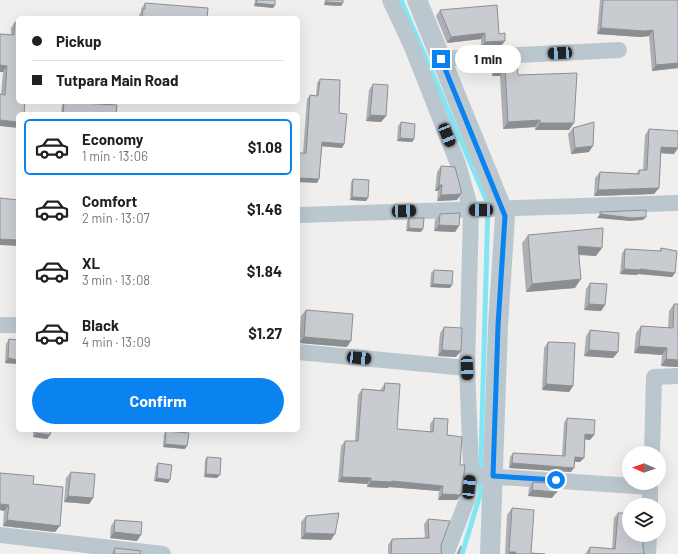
<!DOCTYPE html>
<html lang="en">
<head>
<meta charset="utf-8">
<style>
	body { margin:0; font-family:Barlow,sans-serif; background:#f2f2f2; color:#202124; height:100vh; display:flex; flex-direction:column; font-size:15px; white-space:nowrap }
	* { box-sizing:border-box; margin:0 }
	p { font-size:13px; color:#757577 }
	.icon { flex:none; width:22px; height:22px; fill:none; stroke:currentColor; stroke-width:2; stroke-linecap:round; stroke-linejoin:round }
	.map { position:relative; flex:1; overflow:hidden }
	.details { position:absolute; left:16px; top:112px; width:284px; height:320px; display:flex; flex-direction:column; background:#fff; border-radius:6px; box-shadow:0 4px 16px #0002 }
	.details>* { flex:none }
	.banner { position:absolute; left:16px; top:16px; width:284px; height:88px; border-radius:6px; box-shadow:0 4px 16px #0002; display:grid; align-content:center; height:88px; padding:0 16px; background:#fff }
	.needle { width:26px; rotate:272deg }
	.fabs { position:absolute; left:622px; top:446px; display:grid; gap:8px }
	.fabs a { display:grid; place-items:center; width:44px; height:44px; border-radius:50%; background:#fff; box-shadow:0 4px 16px #0002; font-size:20px }
	.end { position:absolute; width:18px; height:18px; margin:-9px; border:5px solid #0a82ef; background:#fff; box-shadow:0 0 0 2px #fff }
	.from { border-radius:50% }
	.bubble { position:absolute; height:28px; border-radius:14px; background:#fff; box-shadow:0 4px 16px #0002; font-size:13px; font-weight:700; line-height:28px; text-align:center }
	.car { position:absolute; width:12px; height:24px; margin:-12px -6px; border-radius:5px; box-shadow:0 0 3px 1px #0007; background:linear-gradient(#222 24%,#8ab4d8 0 40%,#222 0 76%,#8ab4d8 0 86%,#222 0) }
	.banner b { display:flex; align-items:center; gap:14px; height:38px; font-size:15px }
	.banner b+b { border-top:1px solid #e0e0e0 }
	.banner i { width:10px; height:10px; background:#202124 }
	ul { padding:7px 0 0; list-style:none }
	li { display:flex; align-items:center; gap:12px; height:56px; margin:0 8px 6px; padding:0 8px; border:2px solid transparent; border-radius:6px }
	li div { flex:1 }
	li b { display:block; font-size:15px }
	li em { font-style:normal; font-weight:700 }
	li.active { border-color:#0a82ef }
	li>.icon { width:36px; height:36px; stroke-width:1.5 }
	.primary-button { display:flex; gap:8px; margin-top:auto; padding:8px 16px }
	.primary-button a { flex:1; height:46px; border-radius:24px; background:#0a82ef; color:#fff; font-size:16px; font-weight:700; line-height:46px; text-align:center }
	.map>svg:first-child { display:block }
	.lines { fill:none; stroke-linecap:round; stroke-linejoin:round }
	.stream { stroke:#82e5f3; stroke-width:5 }
	.minor { stroke:#bbc7cf; stroke-width:16 }
	.tertiary { stroke:#bbc7cf; stroke-width:20 }
	.wall { fill:#acafb4 }
	.shaded-wall { fill:#8c8f92 }
	.building { fill:#c8ccd1; stroke:#8c8f92 }
	.route { stroke:#0a82ef; stroke-width:5 }
</style>
</head>
<body>
<div class="map">
<svg width="678" height="554" viewBox="0 0 678 554">
	<rect width="100%" height="100%" fill="#f1eeee"/>
	<g class="lines">
		<polyline class="stream" points="401,0 488,204 480,495 462,554"/>
		<g class="minor">
			<polyline points="390,0 412,47 458,164 471,210 467,368 471,467 467,500 446,554"/>
			<polyline points="441,59 619,50"/>
			<polyline points="298,215 678,203"/>
			<polyline points="0,325 18,325"/>
			<polyline points="298,352 467,368"/>
			<polyline points="652,453 654,377 678,376"/>
			<polyline points="470,475 650,487 650,505"/>
			<polyline points="0,535 163,554"/>
			<polyline points="648,554 649,535"/>
		</g>
		<polyline class="tertiary" points="417,0 505,216 498,326 490,554"/>
	</g>
	<g class="wall">
		<polygon points="255,0 275,0 273,8 254,6"/>
		<polygon points="325,0 343,0 341,6 324,5"/>
		<polygon points="600,0 678,0 678,68 652,71 649,36 641,37 597,34"/>
		<polygon points="145,3 207,18 139,18 139,15 141,12 141,9"/>
		<polygon points="440,10 499,34 501,46 481,47 481,39 447,43 436,16"/>
		<polygon points="15,22 18,102 1,94 3,72 0,72 0,34 11,35 11,28"/>
		<polygon points="497,59 518,75 569,130 535,130 535,127 503,129 500,76 492,76 492,66"/>
		<polygon points="320,79 339,113 344,144 342,148 322,146 319,179 317,183 303,153 307,99 310,95 316,96 317,83"/>
		<polygon points="373,84 386,116 381,122 366,121 369,90"/>
		<polygon points="64,102 116,114 61,114 62,105"/>
		<polygon points="401,122 414,139 412,142 397,141 398,126"/>
		<polygon points="573,128 589,152 571,154 568,134"/>
		<polygon points="649,129 678,148 674,154 661,153 659,188 654,194 594,196 595,178 600,172 636,174 639,170 643,170 645,135"/>
		<polygon points="441,166 457,200 437,201 438,191 435,191 437,172"/>
		<polygon points="353,179 368,198 366,201 350,200 351,182"/>
		<polygon points="440,214 459,226 455,232 434,231 435,220"/>
		<polygon points="409,218 421,232 406,231 407,221"/>
		<polygon points="528,235 596,256 578,255 575,288 526,292 522,243"/>
		<polygon points="661,248 675,273 672,277 638,274 637,275 620,274 622,253 625,249 659,251"/>
		<polygon points="434,270 450,288 430,287 431,273"/>
		<polygon points="590,283 605,305 601,311 584,310 586,289"/>
		<polygon points="674,304 678,367 661,366 662,355 634,353 636,333 641,326 668,328 669,311"/>
		<polygon points="306,310 347,347 299,343 301,316"/>
		<polygon points="444,327 456,357 438,356 440,333"/>
		<polygon points="590,330 618,352 613,358 584,356 586,336"/>
		<polygon points="9,339 18,340 18,364 5,363 6,344"/>
		<polygon points="548,342 573,386 569,392 542,390 544,348"/>
		<polygon points="385,383 397,429 430,432 430,424 434,418 447,435 457,500 438,500 439,491 389,487 388,488 367,487 367,484 338,482 341,446 345,441 355,441 358,395 362,389 380,390 381,389"/>
		<polygon points="567,418 594,435 590,440 585,439 584,458 580,462 575,462 571,472 509,468 510,457 513,453 562,456 564,423"/>
		<polygon points="33,430 51,430 50,435 47,439 33,437"/>
		<polygon points="166,431 185,449 163,447 164,434"/>
		<polygon points="207,457 217,478 204,477 205,460"/>
		<polygon points="158,463 168,483 154,481 156,466"/>
		<polygon points="71,472 93,498 89,504 64,502 66,478"/>
		<polygon points="533,482 552,498 528,496 529,488"/>
		<polygon points="33,484 55,532 3,526 4,511 0,510"/>
		<polygon points="512,508 531,553 545,554 505,554 507,515"/>
		<polygon points="618,513 643,548 644,553 645,554 585,554 590,547 612,549 614,518"/>
		<polygon points="306,516 331,540 301,539 301,522"/>
		<polygon points="428,519 441,545 441,550 442,554 388,554 388,545 392,539 425,539 424,524"/>
		<polygon points="115,520 137,541 110,538 111,526"/>
		<polygon points="115,548 140,554 111,554"/>
	</g>
	<g class="shaded-wall">
		<polygon points="326,2 343,3 341,6 324,5"/>
		<polygon points="256,3 275,5 273,8 254,6"/>
		<polygon points="601,28 653,30 649,36 641,37 597,34"/>
		<polygon points="485,33 481,39 447,43 451,37"/>
		<polygon points="505,41 501,46 481,47 485,42"/>
		<polygon points="678,63 678,68 652,71 656,65"/>
		<polygon points="0,65 7,66 3,72 0,72"/>
		<polygon points="497,69 505,69 500,76 492,76"/>
		<polygon points="370,115 386,116 381,122 366,121"/>
		<polygon points="0,120 18,122 18,128 0,126"/>
		<polygon points="540,120 535,127 503,129 508,122"/>
		<polygon points="540,123 574,123 569,130 535,130"/>
		<polygon points="400,138 414,139 412,142 397,141"/>
		<polygon points="322,142 344,144 342,148 319,146"/>
		<polygon points="593,146 589,152 571,154 575,148"/>
		<polygon points="661,147 678,148 674,154 657,153"/>
		<polygon points="298,178 319,179 317,183 298,182"/>
		<polygon points="439,185 442,185 438,191 435,191"/>
		<polygon points="659,188 654,194 594,196 598,190"/>
		<polygon points="461,194 457,200 437,201 441,195"/>
		<polygon points="352,197 368,198 366,201 350,200"/>
		<polygon points="600,214 646,217 643,220 630,221 597,218"/>
		<polygon points="439,225 459,226 455,232 434,231"/>
		<polygon points="409,228 423,229 421,232 406,231"/>
		<polygon points="0,239 18,240 18,246 0,245"/>
		<polygon points="578,246 602,248 596,256 572,254"/>
		<polygon points="624,269 640,269 675,273 672,277 638,274 637,275 620,274"/>
		<polygon points="581,279 575,288 526,292 532,284"/>
		<polygon points="433,284 452,285 450,288 430,287"/>
		<polygon points="589,304 605,305 601,311 584,310"/>
		<polygon points="304,337 351,341 347,347 299,343"/>
		<polygon points="639,346 667,348 662,355 634,353"/>
		<polygon points="442,350 461,351 456,357 438,356"/>
		<polygon points="589,350 618,352 613,358 584,356"/>
		<polygon points="8,358 18,360 18,364 5,363"/>
		<polygon points="666,359 678,360 678,367 661,366"/>
		<polygon points="546,384 573,386 569,392 542,390"/>
		<polygon points="36,433 50,435 47,439 33,437"/>
		<polygon points="585,434 594,435 590,440 582,439"/>
		<polygon points="165,444 187,446 185,449 163,447"/>
		<polygon points="575,457 584,458 580,462 572,462"/>
		<polygon points="512,463 574,468 571,472 509,468"/>
		<polygon points="206,474 220,475 217,478 204,477"/>
		<polygon points="342,477 371,478 367,484 338,482"/>
		<polygon points="157,478 170,480 168,483 154,481"/>
		<polygon points="371,481 392,481 443,486 439,491 389,487 388,488 367,487"/>
		<polygon points="532,490 557,492 552,498 528,496"/>
		<polygon points="442,494 461,495 457,500 438,500"/>
		<polygon points="68,496 93,498 89,504 64,502"/>
		<polygon points="0,504 9,505 4,511 0,510"/>
		<polygon points="7,520 60,526 55,532 3,526"/>
		<polygon points="114,532 141,535 137,541 110,538"/>
		<polygon points="305,533 335,534 331,540 301,539"/>
		<polygon points="509,552 516,552 515,554 508,554"/>
	</g>
	<g class="building">
		<polygon points="257,0 275,0 275,5 256,3"/>
		<polygon points="326,0 343,0 343,3 326,2"/>
		<polygon points="603,0 678,0 678,63 656,65 653,30 645,31 601,28"/>
		<polygon points="145,3 208,8 207,18 142,18 143,9 145,9"/>
		<polygon points="497,5 499,34 505,33 505,41 485,42 485,33 451,37 440,10"/>
		<polygon points="15,22 18,23 18,102 25,102 24,114 18,114 18,122 0,120 0,94 5,95 7,66 0,65 0,34 14,35"/>
		<polygon points="517,58 518,75 577,73 574,123 540,123 540,120 508,122 505,69 497,69 497,59"/>
		<polygon points="320,79 340,80 339,113 347,114 344,144 322,142 319,179 298,178 298,153 306,153 310,95 318,96"/>
		<polygon points="373,84 388,85 386,116 370,115"/>
		<polygon points="64,102 117,105 116,114 63,114"/>
		<polygon points="401,122 415,124 414,139 400,138"/>
		<polygon points="594,122 593,146 575,148 573,128"/>
		<polygon points="649,129 678,131 678,148 661,147 659,188 598,190 600,172 639,174 639,170 647,170"/>
		<polygon points="441,166 455,167 461,190 461,194 441,195 442,185 439,185"/>
		<polygon points="353,179 369,180 368,198 352,197"/>
		<polygon points="0,198 18,200 18,240 0,239"/>
		<polygon points="646,210 646,217 632,218 600,214 600,212"/>
		<polygon points="460,213 459,226 439,225 440,214"/>
		<polygon points="409,218 424,218 423,229 409,228"/>
		<polygon points="603,228 602,248 578,246 581,279 532,284 528,235"/>
		<polygon points="661,248 677,251 675,273 640,269 640,270 624,269 625,249 661,251"/>
		<polygon points="434,270 453,271 452,285 433,284"/>
		<polygon points="590,283 607,284 605,305 589,304"/>
		<polygon points="674,304 678,304 678,360 666,359 667,348 639,346 641,326 673,328"/>
		<polygon points="306,310 353,314 351,341 304,337"/>
		<polygon points="444,327 462,328 461,351 442,350"/>
		<polygon points="590,330 619,333 618,352 589,350"/>
		<polygon points="9,339 18,340 18,360 8,358"/>
		<polygon points="548,342 575,343 573,386 546,384"/>
		<polygon points="385,383 400,384 397,429 433,432 434,418 448,419 447,435 462,437 460,465 465,465 462,492 461,495 442,494 443,486 392,481 392,482 371,481 371,478 342,477 345,441 358,441 362,389 384,391"/>
		<polygon points="567,418 595,420 594,435 585,434 584,458 575,457 574,468 512,463 513,453 565,456"/>
		<polygon points="36,430 51,430 50,435 36,433"/>
		<polygon points="166,431 189,433 187,446 165,444"/>
		<polygon points="207,457 221,458 220,475 206,474"/>
		<polygon points="158,463 172,465 170,480 157,478"/>
		<polygon points="71,472 95,474 93,498 68,496"/>
		<polygon points="0,473 34,476 33,484 63,487 60,526 7,520 9,505 0,504"/>
		<polygon points="533,482 557,484 557,492 532,490"/>
		<polygon points="512,508 534,510 531,553 545,554 516,554 516,552 509,552"/>
		<polygon points="339,513 335,534 305,533 306,516"/>
		<polygon points="618,513 629,513 629,535 643,535 643,548 644,553 645,554 589,554 590,547 615,549"/>
		<polygon points="428,519 450,521 441,545 441,550 442,554 391,554 392,539 429,538"/>
		<polygon points="115,520 142,522 141,535 114,532"/>
		<polygon points="461,546 459,554 457,554"/>
		<polygon points="115,548 141,551 140,554 114,554"/>
	</g>
	<g class="lines">
		<polyline class="route" points="441,59 505,216 498,326 493,476 556,480"/>
	</g>
</svg>
<div class="fabs">
<a><svg class="needle" viewBox="-14 -14 28 28"><path d="M0-13l5 13h-10z" fill="#e53935"/><path d="M0 13l5-13h-10z" fill="#757577"/></svg></a>
<a><svg class="icon" aria-label="layers" viewBox="0 0 24 24"><path d="M12 4l9 5-9 5-9-5zM3 14l9 5 9-5"/></svg></a>
</div>
<i class="end from" style="left:556px;top:480px"></i>
<i class="end" style="left:441px;top:59px"></i>
<div class="bubble" style="left:455px;top:45px;width:66px">1 min</div>
<i class="car" style="left:560px;top:53px;rotate:267deg"></i>
<i class="car" style="left:447px;top:135px;rotate:158deg"></i>
<i class="car" style="left:481px;top:210px;rotate:269deg"></i>
<i class="car" style="left:404px;top:211px;rotate:88deg"></i>
<i class="car" style="left:359px;top:358px;rotate:96deg"></i>
<i class="car" style="left:467px;top:368px;rotate:178deg"></i>
<i class="car" style="left:469px;top:487px;rotate:6deg"></i>
<div class="banner">
<b><i class="from"></i>Pickup</b>
<b><i></i>Tutpara Main Road</b>
</div>
<section class="details">
<ul>
<li class="active"><svg class="icon" aria-label="car" viewBox="0 0 24 24"><path d="M5 17H2v-5l4-1 3-4h7l3 4 3 1v5h-3M9 17h6M6 11h13"/><circle cx="7" cy="17" r="2"/><circle cx="17" cy="17" r="2"/></svg><div><b>Economy</b><p>1 min · 13:06</p></div><em>$1.08</em></li>
<li><svg class="icon" aria-label="car" viewBox="0 0 24 24"><path d="M5 17H2v-5l4-1 3-4h7l3 4 3 1v5h-3M9 17h6M6 11h13"/><circle cx="7" cy="17" r="2"/><circle cx="17" cy="17" r="2"/></svg><div><b>Comfort</b><p>2 min · 13:07</p></div><em>$1.46</em></li>
<li><svg class="icon" aria-label="car" viewBox="0 0 24 24"><path d="M5 17H2v-5l4-1 3-4h7l3 4 3 1v5h-3M9 17h6M6 11h13"/><circle cx="7" cy="17" r="2"/><circle cx="17" cy="17" r="2"/></svg><div><b>XL</b><p>3 min · 13:08</p></div><em>$1.84</em></li>
<li><svg class="icon" aria-label="car" viewBox="0 0 24 24"><path d="M5 17H2v-5l4-1 3-4h7l3 4 3 1v5h-3M9 17h6M6 11h13"/><circle cx="7" cy="17" r="2"/><circle cx="17" cy="17" r="2"/></svg><div><b>Black</b><p>4 min · 13:09</p></div><em>$1.27</em></li>
</ul>
<div class="primary-button"><a>Confirm</a></div>
</section>
</div>
</body>
</html>
